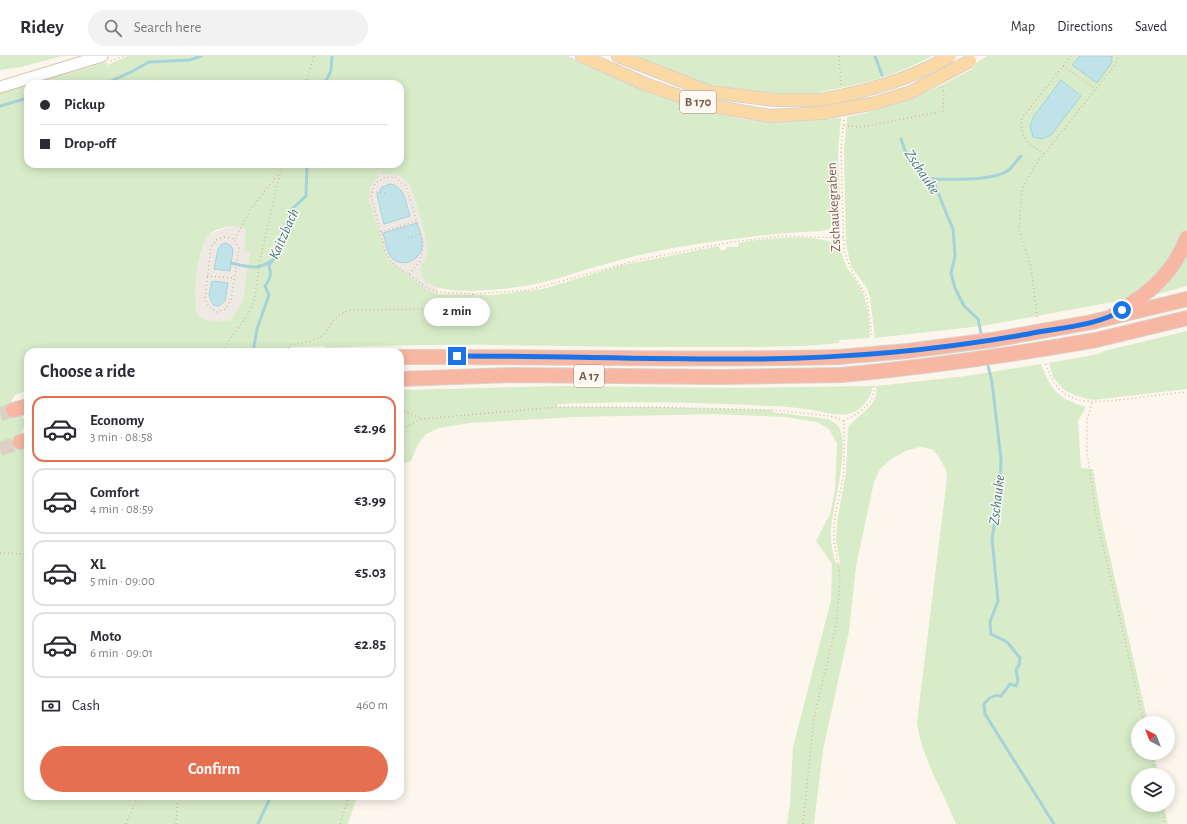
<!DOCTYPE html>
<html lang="en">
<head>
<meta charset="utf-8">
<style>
	body { margin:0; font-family:"Alegreya Sans",sans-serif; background:#f2f2f3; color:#2b2b33; height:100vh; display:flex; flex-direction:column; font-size:15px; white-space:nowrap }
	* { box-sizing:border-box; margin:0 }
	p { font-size:13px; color:#7c7c81 }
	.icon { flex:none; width:22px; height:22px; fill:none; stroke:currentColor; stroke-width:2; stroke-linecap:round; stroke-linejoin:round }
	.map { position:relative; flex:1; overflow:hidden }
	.panel { position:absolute; left:24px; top:292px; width:380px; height:452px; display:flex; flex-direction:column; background:#fff; border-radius:12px; box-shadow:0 2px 10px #0003 }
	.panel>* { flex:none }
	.top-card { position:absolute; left:24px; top:24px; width:380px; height:88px; border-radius:12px; box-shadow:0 2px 10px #0003; display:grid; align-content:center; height:88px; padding:0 16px; background:#fff }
	.needle { width:26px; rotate:318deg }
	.fabs { position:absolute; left:1131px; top:660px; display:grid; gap:8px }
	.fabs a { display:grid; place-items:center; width:44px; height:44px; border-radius:50%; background:#fff; box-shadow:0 2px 10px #0003; font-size:20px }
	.end { position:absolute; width:18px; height:18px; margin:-9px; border:5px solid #1a73e8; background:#fff; box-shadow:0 0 0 2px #fff }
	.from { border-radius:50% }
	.bubble { position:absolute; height:28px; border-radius:14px; background:#fff; box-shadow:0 2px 10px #0003; font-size:13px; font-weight:600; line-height:28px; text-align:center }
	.top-card b { display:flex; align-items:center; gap:14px; height:38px; font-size:15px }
	.top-card b+b { border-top:1px solid #e1e1e2 }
	.top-card i { width:10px; height:10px; background:#2b2b33 }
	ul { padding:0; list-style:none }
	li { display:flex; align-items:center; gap:12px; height:66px; margin:0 8px 6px; padding:0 8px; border:2px solid #e1e1e2; border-radius:12px }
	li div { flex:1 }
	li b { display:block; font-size:15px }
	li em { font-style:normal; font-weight:600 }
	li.selected { border-color:#e76f51 }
	li>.icon { width:36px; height:36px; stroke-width:1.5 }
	h2 { padding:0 16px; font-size:18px; line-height:48px }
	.pay { display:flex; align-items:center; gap:10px; height:44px; padding:0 16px; font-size:15px }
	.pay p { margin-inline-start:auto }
	.action { display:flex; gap:8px; margin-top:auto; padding:8px 16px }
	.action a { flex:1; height:46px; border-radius:24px; background:#e76f51; color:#fff; font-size:16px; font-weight:600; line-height:46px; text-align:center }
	header { display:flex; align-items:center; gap:24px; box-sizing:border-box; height:56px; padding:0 20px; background:#fff; border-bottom:1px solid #e1e1e2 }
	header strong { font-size:19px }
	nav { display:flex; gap:22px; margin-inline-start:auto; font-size:14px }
	.search { width:280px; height:36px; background:#f2f2f3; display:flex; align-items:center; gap:10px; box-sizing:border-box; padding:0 14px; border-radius:22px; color:#7c7c81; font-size:15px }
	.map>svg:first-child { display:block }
	.industrial { fill:#efe9e4 }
	.green { fill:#d8ecc9; fill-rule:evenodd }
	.water { fill:#bfe3e8; stroke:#a5d3da }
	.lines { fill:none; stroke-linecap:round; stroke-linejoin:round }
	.stream { stroke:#a5d3da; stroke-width:3 }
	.highway-tunnel { stroke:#dcd0c4; stroke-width:14; stroke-dasharray:14 7; stroke-linecap:butt }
	.secondary-casing { stroke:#d6c0b0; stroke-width:13 }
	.primary-casing { stroke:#dad1cd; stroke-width:14 }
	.highway-casing { stroke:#dad1cd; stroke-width:16 }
	.path { stroke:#d9b8a5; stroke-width:1.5; stroke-dasharray:1 3; stroke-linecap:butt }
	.secondary { stroke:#fff; stroke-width:11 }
	.primary { stroke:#fbd9a5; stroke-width:12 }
	.highway { stroke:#f7b7a3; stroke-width:14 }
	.primary-bridge-casing { stroke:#dad1cd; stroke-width:14; stroke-linecap:butt }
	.highway-bridge-casing { stroke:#dad1cd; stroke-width:16; stroke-linecap:butt }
	.primary-bridge { stroke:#fbd9a5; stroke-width:12 }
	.highway-bridge { stroke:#f7b7a3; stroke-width:14 }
	.route { stroke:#1a73e8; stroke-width:5 }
	.labels { text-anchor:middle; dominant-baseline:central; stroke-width:3; stroke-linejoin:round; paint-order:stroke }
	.shield { fill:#fffaf3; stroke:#a28b7f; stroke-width:1 }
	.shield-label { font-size:13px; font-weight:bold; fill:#7a5c4d }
	.street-label { font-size:14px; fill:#7a5c4d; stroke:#fffaf3 }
	.water-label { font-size:15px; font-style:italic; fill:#437c86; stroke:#fffaf3 }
</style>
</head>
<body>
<header>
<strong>Ridey</strong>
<div class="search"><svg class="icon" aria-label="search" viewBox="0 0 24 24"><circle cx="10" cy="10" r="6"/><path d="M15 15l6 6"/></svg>Search here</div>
<nav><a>Map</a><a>Directions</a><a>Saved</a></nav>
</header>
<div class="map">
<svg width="1187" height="768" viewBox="0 0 1187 768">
	<rect width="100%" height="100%" fill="#fdf6ec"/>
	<g class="industrial">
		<polygon points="369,112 385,112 415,122 439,224 436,249 391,221 364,141"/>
		<polygon points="232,170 246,172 244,195 251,196 243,245 230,265 207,266 198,258 194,243 202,187 208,178"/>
	</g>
	<g class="green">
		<polygon points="0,0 62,0 21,11 0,14"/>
		<path d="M127 0H568L655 38 708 56 742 63 781 66 841 62 838 98 840 146 838 157 837 165 829 173 821 175C773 177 726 183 679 191 654 195 627 202 602 209 583 214 564 221 544 226 521 232 439 244 424 223 415 211 428 204 427 192 426 178 415 141 409 128 401 119 393 115 381 119L379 116 377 117 379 121C371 128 369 133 369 144L388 203 415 225 435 238 492 239 543 233 618 210 719 190 720 194H725L727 191H738L739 187C759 183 819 176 836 189 843 194 843 206 848 213 853 221 859 228 863 237 869 250 869 267 870 282L839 284V287C792 292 746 291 700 291 575 292 450 285 325 292V290L289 291V296H28V334L15 339 9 350 15 358 22 359 23 363 28 362V371L22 373 21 390 28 394V740H357L348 768H0V35C35 25 71 17 106 6L108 9ZM28 28H400V108H28ZM232 170 246 172 244 195 250 196 243 245 230 265C219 265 205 268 198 258 191 248 199 185 209 178 215 173 225 171 232 170Z"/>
		<path d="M637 0H932C897 20 859 29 820 36L819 38C778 39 737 38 697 25 676 19 657 9 637 0Z"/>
		<path d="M987 0H1080L1072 9 1112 6V0H1187V172C1174 205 1156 228 1124 244L982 270 875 282 870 241 867 232 851 210 846 188 844 93 847 61C893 52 934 35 974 12L973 9Z"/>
		<polygon points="1187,196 1187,230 1155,239 1154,241 1150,242"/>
		<polygon points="1187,275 1187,333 1093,344 1076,340 1063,333 1053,321 1049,307 1098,298 1104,295"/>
		<path d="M1041 308C1051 335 1059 343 1086 351L1078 365 1081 412 1093 413 1101 462 1148 667H1138V697H1154L1158 719H1138V749H1164L1168 768H956C943 735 921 701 917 666L947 422 946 414 939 401 932 393 920 391 908 394 891 403 880 413 874 426 856 510 849 575 823 694 814 768H787L790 747 793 691 831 544 832 508 816 485 830 458 835 434 837 387 829 373 817 366 784 361 714 358 576 361 470 367 439 372 426 378 418 388 411 405 400 408V334L561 330 727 332 873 330C870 343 862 355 848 358 836 360 824 356 812 354 798 352 784 350 770 350 699 346 628 345 557 348V351H650L773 354 772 356 828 363C831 365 836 367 838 370 851 388 833 450 831 471 830 484 832 496 836 508H840L836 485 837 466 846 417 848 372C858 357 879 352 876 330L966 320Z"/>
	</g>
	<g class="water">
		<polygon points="1080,0 1112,0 1112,6 1097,27 1072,9"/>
		<polygon points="1061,24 1081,40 1051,79 1042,83 1033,81 1030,70 1034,60"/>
		<path d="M390 128C405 130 406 148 410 160L384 168 377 139 382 131Z"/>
		<path d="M417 167C419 174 423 183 422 191 420 207 397 213 389 198 386 192 385 183 383 177Z"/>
		<polygon points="226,187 231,190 233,194 230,215 214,213 218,193 222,188"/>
		<polygon points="212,225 228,227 225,245 219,250 213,249 209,239"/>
	</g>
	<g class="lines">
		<g class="stream">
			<polyline points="875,0 882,19"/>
			<polyline points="98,28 109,26 131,16 149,6 190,4 201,0"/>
			<polyline points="324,28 331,15 332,0"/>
			<polyline points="0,50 28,42"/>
			<polyline points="901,83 905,95 935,129 945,154 953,173 955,200 951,217 955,232 964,250 978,263 982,282"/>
			<path d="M930 123C950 123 992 126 1009 114 1013 110 1017 104 1021 100"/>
			<path d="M231 207C245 210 258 215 271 205"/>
			<path d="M253 296 257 273 269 239 265 230C270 223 272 219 269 210 275 199 287 188 282 175L286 170 291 166 292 153 306 140 307 108"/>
			<path d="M987 305 992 326 1001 403 1000 437 992 482 998 545 990 566 991 578 1007 586 1020 602 1019 609 1016 614 1018 624 1016 630 1010 628 1001 640C993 638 989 642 984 648L985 658 1054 768"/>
			<polyline points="258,768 271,740"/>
		</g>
		<g class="highway-tunnel">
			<polyline points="0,358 13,354"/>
			<polyline points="0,393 20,386"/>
		</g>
		<defs>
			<polyline id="secondary" points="0,31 102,0"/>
			<g id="primary">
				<polyline points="582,0 645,28 705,49 770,60 822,57"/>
				<polyline points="618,0 710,36 775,44 820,44"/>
			</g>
			<g id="highway">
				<path d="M1111 261C1146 239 1171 222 1187 182"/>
				<polyline points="1092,266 1187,243"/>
				<polyline points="1096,284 1187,262"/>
				<path d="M400 301C547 300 693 305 839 301"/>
				<polyline points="400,323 513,319 722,321 841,319"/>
				<polyline points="13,354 28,350"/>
				<polyline points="20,386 28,384"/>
			</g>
		</defs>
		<use href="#secondary" class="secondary-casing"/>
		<use href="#primary" class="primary-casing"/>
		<use href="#highway" class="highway-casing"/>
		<g class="path">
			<polyline points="839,0 841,30"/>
			<polyline points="111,5 123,0"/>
			<polyline points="1063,10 1096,33"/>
			<polyline points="305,28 314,0"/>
			<polyline points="844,64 841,94 844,195 853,218 867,241 872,282"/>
			<polyline points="844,70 863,71 943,55 944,38 942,31"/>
			<path d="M1044 98C1029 87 1019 83 1022 62L1071 0"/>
			<polyline points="372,136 386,137"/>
			<polyline points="381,176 417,165"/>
			<polygon points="224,181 234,183 239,192 231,244 225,253 217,256 208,250 205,242 211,191 216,184"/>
			<polyline points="408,182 421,178"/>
			<polyline points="235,183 250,154 279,117"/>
			<polyline points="409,218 420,205 424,189 406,130 395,121 385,121 375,128 371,139 386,198 392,206 402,214 426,231 437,236 473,238 529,234 638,204 732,186 782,180 843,182"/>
			<polyline points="207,220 234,222"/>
			<polyline points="1037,261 1031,211 1019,175 1022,133 1036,108 1115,9 1118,0"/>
			<polyline points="224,296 227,287 248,259 254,245 261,200 282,108"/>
			<path d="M289 296V289C300 287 310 287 320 281 333 272 330 261 350 254L443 253 472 243 473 238"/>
			<path d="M1046 308C1059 352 1090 347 1128 343 1148 340 1167 338 1187 336"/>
			<polyline points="1092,347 1087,364 1087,395 1096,459 1144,667"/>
			<polyline points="400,356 404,355 422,363"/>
			<path d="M844 365C858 357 875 349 874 330"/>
			<polyline points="400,376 409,369 422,363 556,351 650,351 773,354 830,360 844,365"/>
			<polyline points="0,497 28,498"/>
			<polyline points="1151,697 1156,719"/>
			<polyline points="1162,749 1164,768"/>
			<polyline points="126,768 138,740"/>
			<polyline points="176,768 178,740"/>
			<polyline points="340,768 349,740"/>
			<polyline points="803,768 814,661 836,570 839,541 840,522 834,485 834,466 844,417 844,365"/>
		</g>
		<use href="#secondary" class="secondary"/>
		<use href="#primary" class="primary"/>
		<use href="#highway" class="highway"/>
		<defs>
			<g id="primary-bridge">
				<path d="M820 44C866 36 910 24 950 0"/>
				<polyline points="822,57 876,47 911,36 970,5"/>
			</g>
			<g id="highway-bridge">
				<polyline points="839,301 907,295 992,284 1092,266"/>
				<path d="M841 319C927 311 1010 299 1096 284"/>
			</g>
		</defs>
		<use href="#primary-bridge" class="primary-bridge-casing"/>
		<use href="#highway-bridge" class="highway-bridge-casing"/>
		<use href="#primary-bridge" class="primary-bridge"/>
		<use href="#highway-bridge" class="highway-bridge"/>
	</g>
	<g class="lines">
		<path class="route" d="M457 300C546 300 635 303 723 303 825 304 928 296 1028 278 1057 272 1098 270 1122 254"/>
	</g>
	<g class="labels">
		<g class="shield">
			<rect x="680" y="35" width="36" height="22" rx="3"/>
			<rect x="574" y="309" width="30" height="22" rx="3"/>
		</g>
		<g class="shield-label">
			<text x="698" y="46">B 170</text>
			<text x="589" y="320">A 17</text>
		</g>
		<g class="street-label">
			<text transform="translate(834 151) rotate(-93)">Zschaukegraben</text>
		</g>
		<g class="water-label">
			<text transform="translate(922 116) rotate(56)">Zschauke</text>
			<text transform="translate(284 178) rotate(-66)">Kaitzbach</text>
			<text transform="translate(997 444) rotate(-83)">Zschauke</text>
		</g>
	</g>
</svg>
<div class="fabs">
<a><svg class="needle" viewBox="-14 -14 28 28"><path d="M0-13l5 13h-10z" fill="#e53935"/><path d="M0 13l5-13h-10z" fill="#7c7c81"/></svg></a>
<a><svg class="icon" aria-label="layers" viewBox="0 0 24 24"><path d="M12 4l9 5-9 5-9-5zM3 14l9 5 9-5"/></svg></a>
</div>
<i class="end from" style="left:1122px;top:254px"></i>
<i class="end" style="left:457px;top:300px"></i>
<div class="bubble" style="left:424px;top:242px;width:66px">2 min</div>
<div class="top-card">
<b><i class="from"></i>Pickup</b>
<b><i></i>Drop-off</b>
</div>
<section class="panel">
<h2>Choose a ride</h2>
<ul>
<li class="selected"><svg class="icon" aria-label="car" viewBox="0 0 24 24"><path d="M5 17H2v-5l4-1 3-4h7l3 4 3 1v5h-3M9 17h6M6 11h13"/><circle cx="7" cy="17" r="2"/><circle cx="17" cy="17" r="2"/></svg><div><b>Economy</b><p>3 min · 08:58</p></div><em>€2.96</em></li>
<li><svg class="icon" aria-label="car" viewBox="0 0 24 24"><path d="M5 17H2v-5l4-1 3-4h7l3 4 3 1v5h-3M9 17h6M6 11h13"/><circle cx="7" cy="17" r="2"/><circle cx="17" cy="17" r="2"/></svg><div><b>Comfort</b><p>4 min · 08:59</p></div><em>€3.99</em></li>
<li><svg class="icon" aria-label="car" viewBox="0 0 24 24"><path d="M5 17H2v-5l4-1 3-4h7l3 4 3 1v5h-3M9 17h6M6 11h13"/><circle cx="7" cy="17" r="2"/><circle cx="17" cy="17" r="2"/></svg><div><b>XL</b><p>5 min · 09:00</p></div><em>€5.03</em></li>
<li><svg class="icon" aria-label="car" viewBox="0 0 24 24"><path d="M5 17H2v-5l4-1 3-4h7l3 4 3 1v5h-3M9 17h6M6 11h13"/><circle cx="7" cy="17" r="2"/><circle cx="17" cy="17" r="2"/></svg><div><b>Moto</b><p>6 min · 09:01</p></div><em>€2.85</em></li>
</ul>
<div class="pay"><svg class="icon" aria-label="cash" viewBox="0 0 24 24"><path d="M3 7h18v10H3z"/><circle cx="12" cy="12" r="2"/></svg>Cash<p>460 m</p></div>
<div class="action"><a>Confirm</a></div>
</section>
</div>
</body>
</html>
